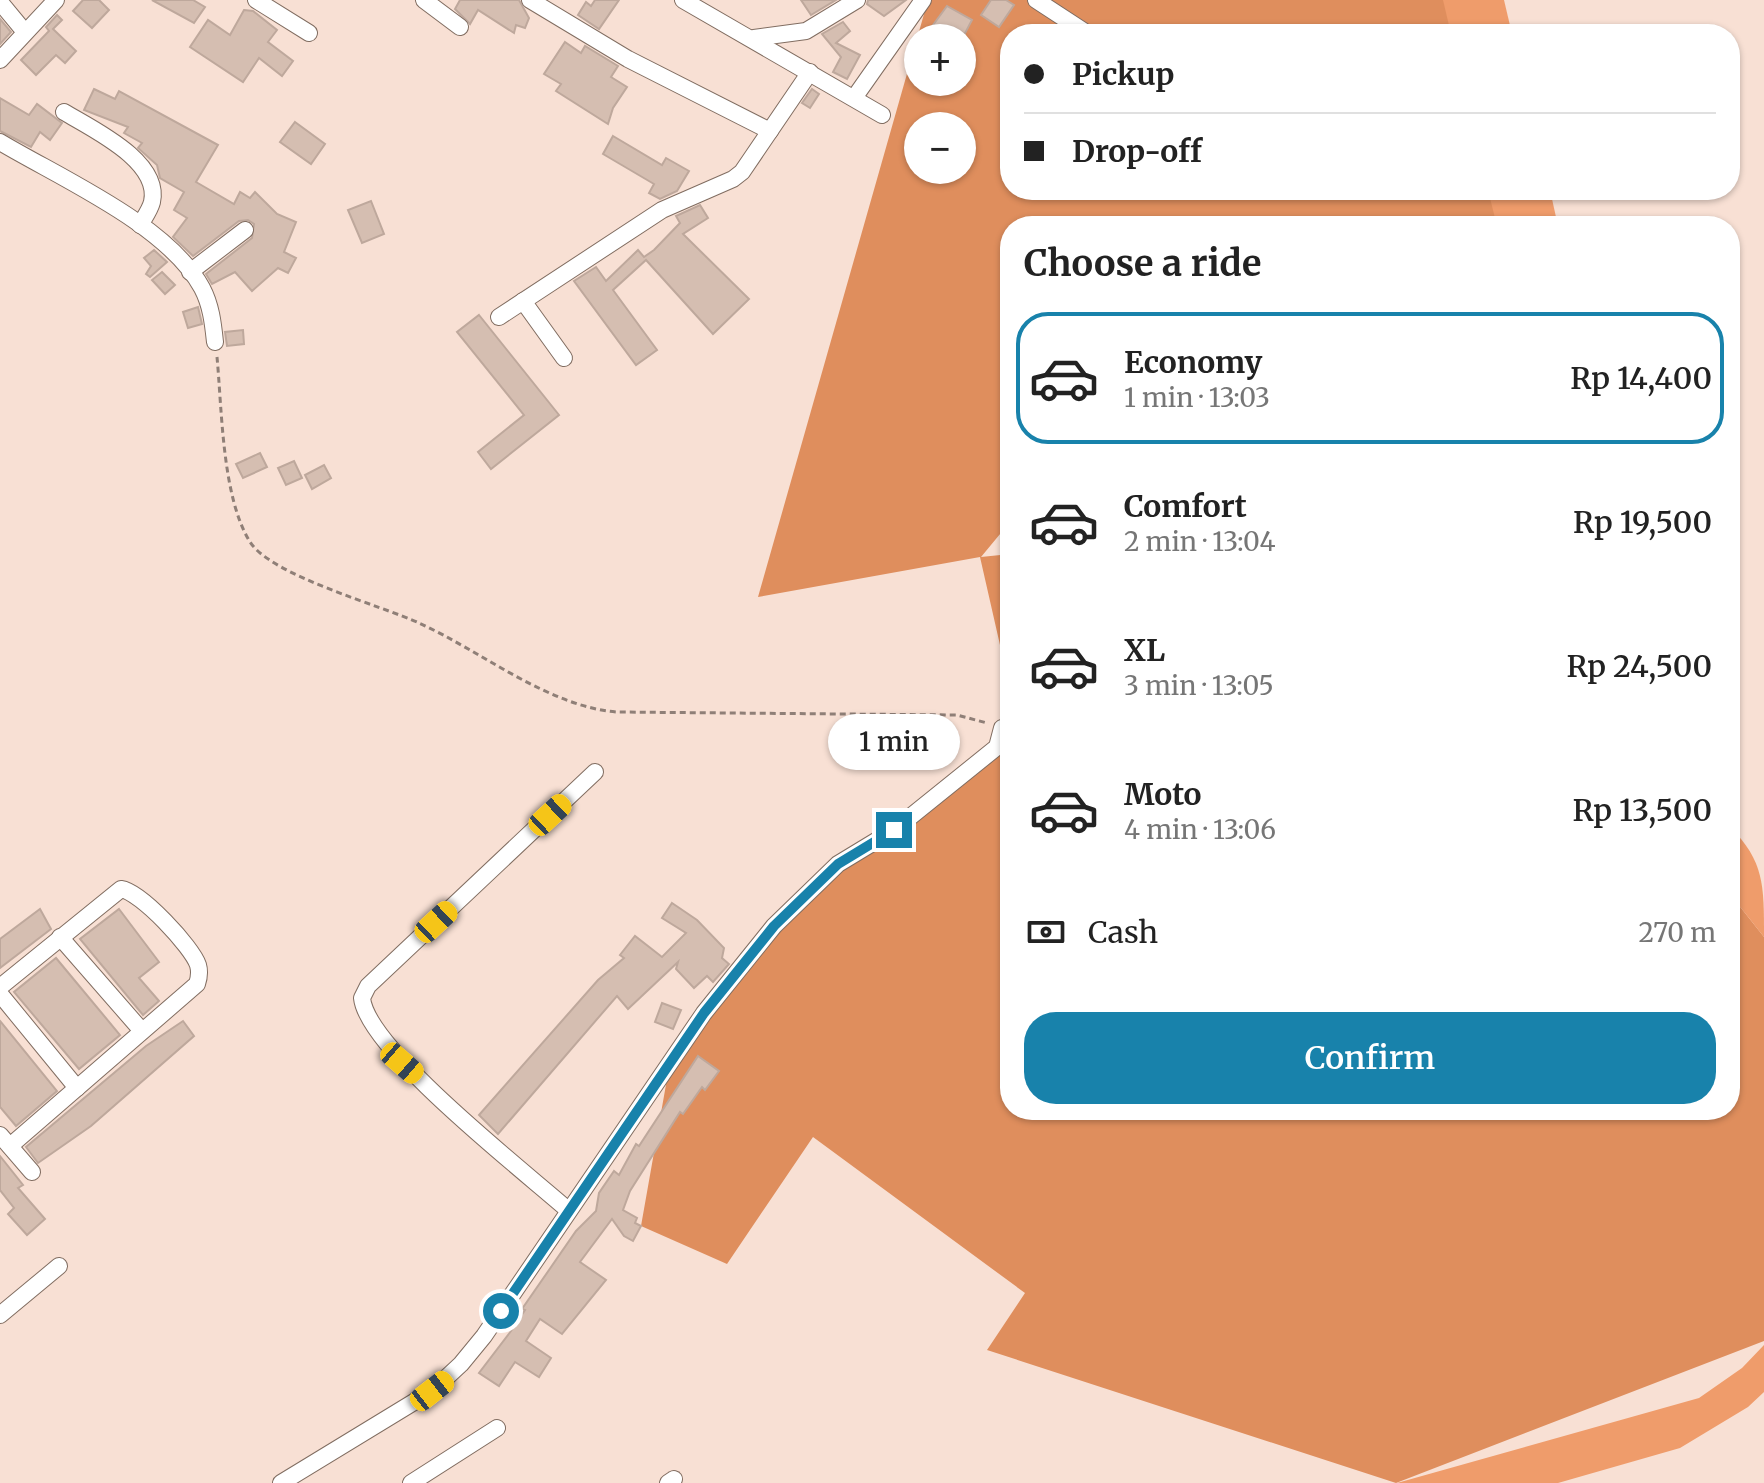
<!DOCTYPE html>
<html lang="en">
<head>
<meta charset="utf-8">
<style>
	body { margin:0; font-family:Merriweather,serif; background:#f2f2f2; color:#222; height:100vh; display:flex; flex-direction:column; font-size:30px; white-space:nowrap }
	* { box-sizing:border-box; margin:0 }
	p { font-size:26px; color:#767676 }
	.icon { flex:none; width:44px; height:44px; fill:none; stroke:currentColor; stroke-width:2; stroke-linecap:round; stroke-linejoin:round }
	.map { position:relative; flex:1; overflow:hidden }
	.drawer { position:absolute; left:1000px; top:216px; width:740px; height:904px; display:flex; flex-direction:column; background:#fff; border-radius:32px; box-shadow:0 2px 6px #0004 }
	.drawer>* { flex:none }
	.banner { position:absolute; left:1000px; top:24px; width:740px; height:176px; border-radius:32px; box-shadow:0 2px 6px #0004; display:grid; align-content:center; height:176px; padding:0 24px; background:#fff }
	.tools { position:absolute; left:904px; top:24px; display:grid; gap:16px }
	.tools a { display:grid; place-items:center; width:72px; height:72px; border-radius:50%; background:#fff; box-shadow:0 2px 6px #0004; font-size:40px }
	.end { position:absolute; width:36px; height:36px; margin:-18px; border:10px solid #1882ab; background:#fff; box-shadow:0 0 0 4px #fff }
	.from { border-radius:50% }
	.bubble { position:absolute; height:56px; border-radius:28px; background:#fff; box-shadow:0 2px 6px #0004; font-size:26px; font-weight:600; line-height:56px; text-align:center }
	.car { position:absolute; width:24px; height:48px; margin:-24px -12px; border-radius:10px; box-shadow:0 0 6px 2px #0007; background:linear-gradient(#f5c518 24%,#345 0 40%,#f5c518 0 76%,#345 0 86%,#f5c518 0) }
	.banner b { display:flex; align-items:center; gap:28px; height:76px; font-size:30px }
	.banner b+b { border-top:2px solid #e0e0e0 }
	.banner i { width:20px; height:20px; background:#222 }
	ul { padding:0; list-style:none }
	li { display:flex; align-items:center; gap:24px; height:132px; margin:0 16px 12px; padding:0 8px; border:4px solid transparent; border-radius:32px }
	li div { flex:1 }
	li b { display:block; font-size:30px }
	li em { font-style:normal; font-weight:600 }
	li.selected { border-color:#1882ab }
	li>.icon { width:72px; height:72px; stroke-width:1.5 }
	h2 { padding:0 24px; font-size:36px; line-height:96px }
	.pay { display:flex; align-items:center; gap:20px; height:88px; padding:0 24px; font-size:30px }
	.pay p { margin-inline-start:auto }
	.cta { display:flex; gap:16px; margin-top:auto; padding:16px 24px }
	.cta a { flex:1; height:92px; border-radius:32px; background:#1882ab; color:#fff; font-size:32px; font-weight:600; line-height:92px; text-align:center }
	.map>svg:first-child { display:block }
	.forest { fill:#df8e5d; fill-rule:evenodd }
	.water { fill:#ef9c6b }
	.building { fill:#d5beb1; stroke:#bea89c; stroke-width:2 }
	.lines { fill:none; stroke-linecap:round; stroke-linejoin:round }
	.minor-casing { stroke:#816d61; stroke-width:18 }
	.path { stroke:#8f7f77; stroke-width:3; stroke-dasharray:6 4; stroke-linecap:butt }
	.minor { stroke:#fff; stroke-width:16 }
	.route { stroke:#1882ab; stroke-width:10 }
</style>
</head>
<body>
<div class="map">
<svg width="1764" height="1483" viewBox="0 0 1764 1483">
	<rect width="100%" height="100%" fill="#f8e0d4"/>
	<g class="forest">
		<path d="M928 0H1445L1454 34H1010V190H1496L1506 226H1010V522L981 557 1010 554V689L980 557 758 597ZM918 38H962V82H918ZM918 126H962V170H918Z"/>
		<polygon points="997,747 1010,759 1010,1110 1730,1110 1730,894 1764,937 1764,1341 1396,1483 987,1350 1025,1293 813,1137 727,1264 641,1226 670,1062 813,884"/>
	</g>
	<g class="water">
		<polygon points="1443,0 1504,0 1512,34 1451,34"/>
		<polygon points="1488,190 1550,190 1558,226 1497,226"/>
		<path d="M1730 827C1764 861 1764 884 1764 937L1730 894Z"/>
		<polygon points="1764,1345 1764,1392 1748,1407 1680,1448 1558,1483 1397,1483 1699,1398 1742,1368"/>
	</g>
	<g class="building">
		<polygon points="83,0 99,0 109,10 92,28 73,11"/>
		<polygon points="152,0 193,0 205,7 194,23"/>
		<polygon points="460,0 519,0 529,18 525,28 516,25 514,33 478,10 470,24 455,9"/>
		<polygon points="595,0 619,0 599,29 578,15 586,2 591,6"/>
		<polygon points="801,0 836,0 811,15"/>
		<polygon points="868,0 906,0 884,16 867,4"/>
		<polygon points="991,0 1006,0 1014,5 999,27 981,15"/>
		<polygon points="947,6 972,20 962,39 933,25"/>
		<polygon points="244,10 253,11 277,30 268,42 293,61 282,76 259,58 243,82 190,47 208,20 230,35"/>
		<polygon points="57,15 62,20 53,29 76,51 65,63 56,55 36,75 21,60 49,31 46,27"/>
		<polygon points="0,19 11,32 0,44"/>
		<polygon points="843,22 850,31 836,43 860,55 847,79 833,72 841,57 822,34"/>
		<polygon points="565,42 581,53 585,46 618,66 611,77 627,87 613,108 608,124 556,91 561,84 544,74"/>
		<polygon points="94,89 115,99 119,91 218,145 196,182 234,204 240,192 250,198 255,192 277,214 296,222 284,252 296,258 288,273 278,268 252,291 235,272 212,284 206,274 252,238 254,224 248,220 239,221 193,256 173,237 187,218 174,210 184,192 160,178 157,165 138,148 142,143 124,133 128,127 84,110"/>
		<polygon points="812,89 819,94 810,108 802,103"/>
		<polygon points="0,98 29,115 37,104 62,123 50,140 40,132 31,147 0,131"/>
		<polygon points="295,122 325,144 311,164 280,142"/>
		<polygon points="613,136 662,165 666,158 689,171 677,191 660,199 649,193 654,184 603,154"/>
		<polygon points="371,201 384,234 362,243 348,210"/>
		<polygon points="700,205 708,218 683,234 749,299 713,334 646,260 613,290 657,350 636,365 574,281 596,267 606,281 638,250 644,257 654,250 680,223 676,216"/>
		<polygon points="154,250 167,262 150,277 146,274 151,266 144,258"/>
		<polygon points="162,272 175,285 165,294 152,280"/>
		<polygon points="198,307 202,324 188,328 183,312"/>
		<polygon points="479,315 559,415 491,469 478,452 524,415 457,332"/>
		<polygon points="243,330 244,344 227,346 225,332"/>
		<polygon points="260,453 267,467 243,478 236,464"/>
		<polygon points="294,461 302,478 286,485 278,468"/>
		<polygon points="324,465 331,478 312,489 305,475"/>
		<polygon points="672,903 697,920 724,948 722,958 729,964 713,982 707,976 694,988 676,969 678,962 628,1009 617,996 498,1134 479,1115 598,980 624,958 620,955 635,936 662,957 686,933 662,918"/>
		<polygon points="40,909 51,929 0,968 0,939"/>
		<polygon points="119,909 159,962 139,978 159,1001 143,1015 80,939"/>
		<polygon points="56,958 120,1035 79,1069 14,992"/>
		<polygon points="662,1003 681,1010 673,1029 655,1022"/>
		<polygon points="0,1021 57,1091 16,1126 0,1107"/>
		<polygon points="183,1021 194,1036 91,1126 38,1163 26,1147 146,1046"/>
		<polygon points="698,1056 719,1071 705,1090 702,1087 683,1114 680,1112 630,1191 623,1210 637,1218 635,1223 641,1226 633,1241 624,1236 612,1219 580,1262 606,1280 562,1334 540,1319 526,1341 551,1358 539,1377 515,1362 499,1386 479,1373 511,1331 525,1310 522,1309 576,1231 596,1211 599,1193 614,1171 619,1175 636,1144 639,1146"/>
		<polygon points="0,1156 23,1185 18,1188 45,1219 27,1235 8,1214 14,1208 0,1190"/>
	</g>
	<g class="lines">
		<defs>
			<g id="minor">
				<polyline points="256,0 309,33"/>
				<polyline points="424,0 460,27"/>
				<polyline points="530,0 628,59 770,131"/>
				<polyline points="683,0 882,115"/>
				<polyline points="1036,0 1088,34"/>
				<polyline points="0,2 24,31"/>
				<polyline points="754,38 806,31 857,0"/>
				<polyline points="0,60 56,0"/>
				<polyline points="854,98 923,0"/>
				<path d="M64 112C92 129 161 161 152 202 150 210 144 218 140 225"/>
				<path d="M0 142C62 179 168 225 202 288 211 305 213 323 215 342"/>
				<polyline points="190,272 245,230"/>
				<polyline points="523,301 564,358"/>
				<polyline points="499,317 662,210 733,179 742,172 810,72"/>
				<polyline points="60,937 142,1031"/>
				<path d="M0 987 121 889C141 892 192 947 198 965 200 972 199 978 197 984L10 1146"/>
				<polyline points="0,994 77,1088"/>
				<polyline points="0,1135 32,1172"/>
				<path d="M568 1210C524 1171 367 1049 362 998L368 986 595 772"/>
				<polyline points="0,1315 59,1266"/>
				<polyline points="281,1483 432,1391 461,1364 484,1336 704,1013 774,926 838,864 894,830 997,747 1002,728"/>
				<polyline points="411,1483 497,1428"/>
				<polyline points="668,1483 674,1479"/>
			</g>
		</defs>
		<use href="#minor" class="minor-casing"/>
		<g class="path">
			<path d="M217 357C222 410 222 497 250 542 272 576 380 605 419 623 481 651 549 707 617 712L957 715 987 723"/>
			<polyline points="1321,1110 1322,1112"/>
		</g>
		<use href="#minor" class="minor"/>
	</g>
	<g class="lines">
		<polyline class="route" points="501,1311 704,1013 774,926 838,864 894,830"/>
	</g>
</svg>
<div class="tools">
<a>+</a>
<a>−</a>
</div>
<i class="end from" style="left:501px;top:1311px"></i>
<i class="end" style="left:894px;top:830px"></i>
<div class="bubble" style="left:828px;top:714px;width:132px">1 min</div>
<i class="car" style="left:550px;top:815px;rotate:47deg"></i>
<i class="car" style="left:436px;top:922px;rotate:47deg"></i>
<i class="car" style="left:402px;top:1063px;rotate:131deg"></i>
<i class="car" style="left:432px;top:1391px;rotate:52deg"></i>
<div class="banner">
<b><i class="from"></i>Pickup</b>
<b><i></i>Drop-off</b>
</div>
<section class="drawer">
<h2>Choose a ride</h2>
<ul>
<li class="selected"><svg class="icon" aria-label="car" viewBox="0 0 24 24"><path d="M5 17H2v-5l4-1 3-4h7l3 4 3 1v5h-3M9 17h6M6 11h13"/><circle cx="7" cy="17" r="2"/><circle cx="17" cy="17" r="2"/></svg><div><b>Economy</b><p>1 min · 13:03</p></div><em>Rp 14,400</em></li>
<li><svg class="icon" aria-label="car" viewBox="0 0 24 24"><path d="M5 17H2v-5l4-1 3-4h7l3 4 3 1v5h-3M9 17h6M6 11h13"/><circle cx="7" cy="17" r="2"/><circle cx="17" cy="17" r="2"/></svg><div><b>Comfort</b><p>2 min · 13:04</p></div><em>Rp 19,500</em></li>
<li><svg class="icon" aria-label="car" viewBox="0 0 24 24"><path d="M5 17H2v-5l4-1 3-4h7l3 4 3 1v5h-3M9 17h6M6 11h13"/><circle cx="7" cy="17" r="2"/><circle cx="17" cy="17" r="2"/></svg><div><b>XL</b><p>3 min · 13:05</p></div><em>Rp 24,500</em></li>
<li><svg class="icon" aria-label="car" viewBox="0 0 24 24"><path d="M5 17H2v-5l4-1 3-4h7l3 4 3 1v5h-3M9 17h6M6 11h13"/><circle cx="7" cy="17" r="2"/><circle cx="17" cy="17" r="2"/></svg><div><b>Moto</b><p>4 min · 13:06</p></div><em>Rp 13,500</em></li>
</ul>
<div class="pay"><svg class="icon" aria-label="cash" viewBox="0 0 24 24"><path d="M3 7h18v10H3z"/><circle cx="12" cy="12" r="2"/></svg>Cash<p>270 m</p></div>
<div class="cta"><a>Confirm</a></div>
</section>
</div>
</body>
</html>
